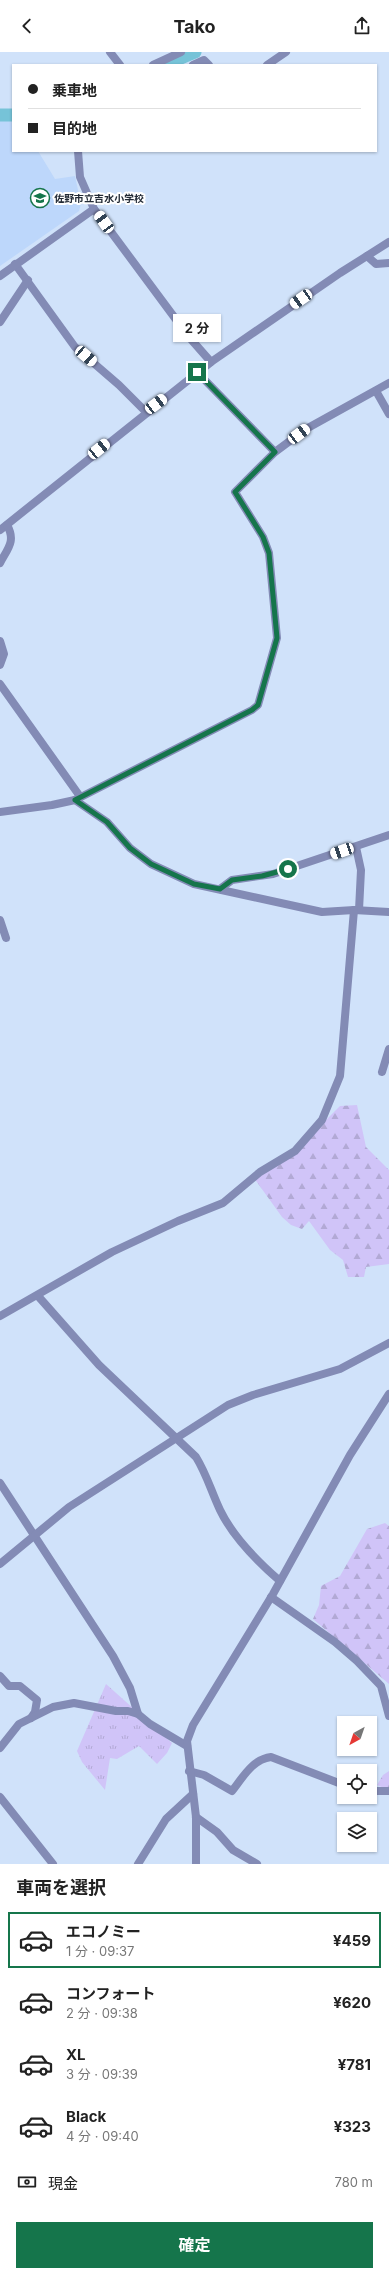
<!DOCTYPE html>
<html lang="ja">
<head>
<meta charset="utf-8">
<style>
	body { margin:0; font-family:Inter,"Noto Sans JP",sans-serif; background:#f6f6f6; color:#222; height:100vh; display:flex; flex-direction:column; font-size:15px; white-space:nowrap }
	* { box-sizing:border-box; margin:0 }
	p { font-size:13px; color:#767676 }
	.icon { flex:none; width:22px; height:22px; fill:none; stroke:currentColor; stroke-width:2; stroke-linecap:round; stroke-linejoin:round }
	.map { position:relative; height:1812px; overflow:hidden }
	.sheet { display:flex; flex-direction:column; background:#fff; flex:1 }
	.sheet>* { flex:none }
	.top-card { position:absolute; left:12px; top:12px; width:365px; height:88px; border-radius:0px; box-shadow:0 1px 3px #0004; display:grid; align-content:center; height:88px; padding:0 16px; background:#fff }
	.needle { width:26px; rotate:220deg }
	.fabs { position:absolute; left:337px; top:1664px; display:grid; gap:8px }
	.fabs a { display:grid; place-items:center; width:40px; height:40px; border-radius:0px; background:#fff; box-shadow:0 1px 3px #0004; font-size:20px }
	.end { position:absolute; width:18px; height:18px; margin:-9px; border:5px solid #15754b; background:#fff; box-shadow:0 0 0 2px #fff }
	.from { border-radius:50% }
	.bubble { position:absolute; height:28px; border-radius:0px; background:#fff; box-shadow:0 1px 3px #0004; font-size:13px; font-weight:700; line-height:28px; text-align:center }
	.car { position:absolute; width:12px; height:24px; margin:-12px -6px; border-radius:5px; box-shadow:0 0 3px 1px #0007; background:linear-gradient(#fff 24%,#345 0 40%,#fff 0 76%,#345 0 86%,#fff 0) }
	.top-card b { display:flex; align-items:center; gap:14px; height:38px; font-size:15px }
	.top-card b+b { border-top:1px solid #e0e0e0 }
	.top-card i { width:10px; height:10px; background:#222 }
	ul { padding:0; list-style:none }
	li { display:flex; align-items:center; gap:12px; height:56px; margin:0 8px 6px; padding:0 8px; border:2px solid transparent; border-radius:0px }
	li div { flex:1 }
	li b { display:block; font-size:15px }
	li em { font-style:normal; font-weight:700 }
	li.current { border-color:#15754b }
	li>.icon { width:36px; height:36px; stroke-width:1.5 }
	h2 { padding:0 16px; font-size:18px; line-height:48px }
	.pay { display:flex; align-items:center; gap:10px; height:44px; padding:0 16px; font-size:15px }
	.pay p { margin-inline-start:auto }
	.action { display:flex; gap:8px; margin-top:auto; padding:8px 16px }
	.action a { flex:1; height:46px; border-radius:0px; background:#15754b; color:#fff; font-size:16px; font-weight:700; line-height:46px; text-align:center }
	header { display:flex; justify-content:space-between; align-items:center; height:52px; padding:0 16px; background:#fff; font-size:18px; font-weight:700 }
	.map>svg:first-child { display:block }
	.built { fill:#bdd7fb }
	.grass { fill:url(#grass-tufts) }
	.forest { fill:url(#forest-firs) }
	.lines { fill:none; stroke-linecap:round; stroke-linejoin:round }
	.river { stroke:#76c3d8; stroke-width:13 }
	.minor { stroke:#838bb5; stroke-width:8 }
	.route { stroke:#15754b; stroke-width:5 }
	.labels { text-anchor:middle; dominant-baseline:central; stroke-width:4; stroke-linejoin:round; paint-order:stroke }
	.poi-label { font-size:10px; font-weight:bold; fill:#222a35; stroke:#fff; text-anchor:start }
</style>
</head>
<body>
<header><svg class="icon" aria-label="back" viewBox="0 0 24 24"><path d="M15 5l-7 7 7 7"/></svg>Tako<svg class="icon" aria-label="share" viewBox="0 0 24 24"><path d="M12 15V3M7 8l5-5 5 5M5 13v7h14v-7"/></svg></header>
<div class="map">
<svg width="389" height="1812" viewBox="0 0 389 1812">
	<defs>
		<pattern id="grass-tufts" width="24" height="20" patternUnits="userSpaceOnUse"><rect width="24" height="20" fill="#d0c4f8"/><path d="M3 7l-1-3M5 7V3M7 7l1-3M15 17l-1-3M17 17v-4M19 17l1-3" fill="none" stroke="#b2a9d5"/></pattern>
		<pattern id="forest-firs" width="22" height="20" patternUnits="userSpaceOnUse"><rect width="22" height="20" fill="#d0c4f8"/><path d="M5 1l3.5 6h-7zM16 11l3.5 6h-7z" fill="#b2a9d5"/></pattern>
	</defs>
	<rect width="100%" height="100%" fill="#d0e2fa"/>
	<polygon class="built" points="13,67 13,99 38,99 55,127 75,124 81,152 79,159 0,214 0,68"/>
	<polygon class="grass" points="106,1632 172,1691 167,1701 157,1712 139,1694 117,1707 110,1706 105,1738 82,1710 77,1699"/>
	<g class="forest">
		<polygon points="357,1053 366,1095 389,1118 389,1212 366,1215 364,1225 348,1225 343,1208 330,1198 309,1169 302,1177 291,1173 282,1165 254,1126 295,1099 340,1054"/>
		<polygon points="385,1471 389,1474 389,1632 313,1567 319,1553 321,1534 340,1524 367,1477"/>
		<polygon points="389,1719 389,1738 377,1733 383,1723"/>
	</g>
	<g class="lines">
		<g class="river">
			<polyline points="164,13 195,0"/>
			<polyline points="0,63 13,63"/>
		</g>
		<g class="minor">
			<polyline points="110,0 120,13"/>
			<polyline points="153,13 181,0"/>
			<polyline points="193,13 204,8 209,13"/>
			<polyline points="267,13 286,0"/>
			<polyline points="78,99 80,125 94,157 189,285 211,310"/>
			<polyline points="367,204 376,212 389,211"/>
			<polyline points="15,212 75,295 119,333 146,360"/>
			<polyline points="0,224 94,157"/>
			<polyline points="0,270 28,228"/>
			<polyline points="197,320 275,400"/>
			<polyline points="376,339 389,362"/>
			<polyline points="0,478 211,310 340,221 389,190"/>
			<path d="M0 511C8 496 16 489 7 473"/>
			<polyline points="0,589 4,602 0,613"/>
			<polyline points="0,632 79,743 79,746"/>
			<polyline points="75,748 107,770 130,796 151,812 194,832 322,860 354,858 389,860"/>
			<polyline points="0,760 52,753 75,748 252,658 258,653 277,586 269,501 263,485 235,440 275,400 306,377 389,331"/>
			<polyline points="356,795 361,818 359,858"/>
			<polyline points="220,837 232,828 273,822 389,783"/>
			<polyline points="0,868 6,886"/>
			<polyline points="382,1020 389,997"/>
			<path d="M38 1244 99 1313 196 1405C207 1423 211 1439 220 1458 233 1485 258 1510 280 1529"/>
			<polyline points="0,1264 112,1200 178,1169 223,1151 260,1120 295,1099 322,1068 340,1024 354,858"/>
			<polyline points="0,1431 113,1604 130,1636 138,1662"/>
			<polyline points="0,1512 69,1455 228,1353 253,1343 340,1317 389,1291"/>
			<polyline points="271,1545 335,1590 357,1609 381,1634 389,1664"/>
			<polyline points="0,1624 9,1634 20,1634 37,1648 35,1660 31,1666"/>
			<polyline points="0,1696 19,1672 53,1655 74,1651 116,1659 128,1659 138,1662 150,1672 187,1694"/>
			<path d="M189 1719 204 1723 232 1739C243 1725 253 1707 271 1705L344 1733"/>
			<polyline points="370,1739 389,1739"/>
			<polyline points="0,1745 53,1812"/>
			<polyline points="196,1765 217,1780 233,1798 257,1812"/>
			<polyline points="138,1812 166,1767 193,1742"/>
			<polyline points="196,1812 196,1765 187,1689 193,1673 273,1542 350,1403 389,1342"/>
		</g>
	</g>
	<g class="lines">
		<polyline class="route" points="197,320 275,400 235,440 263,485 269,501 277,586 258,653 252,658 75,748 107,770 130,796 151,812 194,832 220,837 232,828 262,824 288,817"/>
	</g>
	<defs>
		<symbol id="school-ring" viewBox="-11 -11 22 22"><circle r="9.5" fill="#fff" stroke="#15754b" stroke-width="1.5"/><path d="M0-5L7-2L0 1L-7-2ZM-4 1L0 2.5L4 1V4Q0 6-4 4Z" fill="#15754b"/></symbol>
	</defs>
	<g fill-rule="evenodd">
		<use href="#school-ring" x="29" y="135" width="22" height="22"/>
	</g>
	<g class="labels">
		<g class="poi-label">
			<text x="54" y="146">佐野市立吉水小学校</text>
		</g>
	</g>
</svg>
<div class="fabs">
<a><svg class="needle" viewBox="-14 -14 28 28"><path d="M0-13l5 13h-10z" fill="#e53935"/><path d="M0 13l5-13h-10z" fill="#767676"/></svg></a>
<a><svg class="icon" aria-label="locate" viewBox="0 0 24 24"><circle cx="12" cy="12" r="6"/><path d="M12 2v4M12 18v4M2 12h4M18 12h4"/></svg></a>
<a><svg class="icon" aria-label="layers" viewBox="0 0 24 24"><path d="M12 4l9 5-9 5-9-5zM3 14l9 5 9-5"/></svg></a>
</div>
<i class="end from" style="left:288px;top:817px"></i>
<i class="end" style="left:197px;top:320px"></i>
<div class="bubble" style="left:173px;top:262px;width:48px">2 分</div>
<i class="car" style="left:104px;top:170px;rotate:324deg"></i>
<i class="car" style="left:301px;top:247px;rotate:236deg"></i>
<i class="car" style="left:86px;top:304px;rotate:131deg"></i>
<i class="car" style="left:156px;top:352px;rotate:53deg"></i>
<i class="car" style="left:299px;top:382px;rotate:53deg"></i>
<i class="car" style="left:99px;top:397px;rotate:51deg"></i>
<i class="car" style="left:342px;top:799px;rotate:251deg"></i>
<div class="top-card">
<b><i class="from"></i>乗車地</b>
<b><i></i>目的地</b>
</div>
</div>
<section class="sheet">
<h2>車両を選択</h2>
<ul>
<li class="current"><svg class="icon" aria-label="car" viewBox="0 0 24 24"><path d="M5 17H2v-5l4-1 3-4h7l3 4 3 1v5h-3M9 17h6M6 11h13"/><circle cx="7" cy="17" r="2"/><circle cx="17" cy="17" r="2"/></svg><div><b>エコノミー</b><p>1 分 · 09:37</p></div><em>¥459</em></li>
<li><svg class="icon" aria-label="car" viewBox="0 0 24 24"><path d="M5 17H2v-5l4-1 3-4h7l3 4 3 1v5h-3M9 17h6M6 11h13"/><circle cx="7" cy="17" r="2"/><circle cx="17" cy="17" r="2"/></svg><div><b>コンフォート</b><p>2 分 · 09:38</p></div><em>¥620</em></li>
<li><svg class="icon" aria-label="car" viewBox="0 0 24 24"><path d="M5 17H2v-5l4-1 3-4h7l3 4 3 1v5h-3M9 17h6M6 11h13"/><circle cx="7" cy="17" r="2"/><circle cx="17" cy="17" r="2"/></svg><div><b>XL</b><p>3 分 · 09:39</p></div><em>¥781</em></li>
<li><svg class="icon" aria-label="car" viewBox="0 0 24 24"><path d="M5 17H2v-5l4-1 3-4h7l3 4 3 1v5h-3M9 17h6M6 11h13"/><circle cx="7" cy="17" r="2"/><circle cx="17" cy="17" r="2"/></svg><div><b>Black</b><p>4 分 · 09:40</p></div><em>¥323</em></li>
</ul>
<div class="pay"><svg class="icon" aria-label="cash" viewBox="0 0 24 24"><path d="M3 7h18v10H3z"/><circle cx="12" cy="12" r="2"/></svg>現金<p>780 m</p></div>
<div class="action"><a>確定</a></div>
</section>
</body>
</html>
